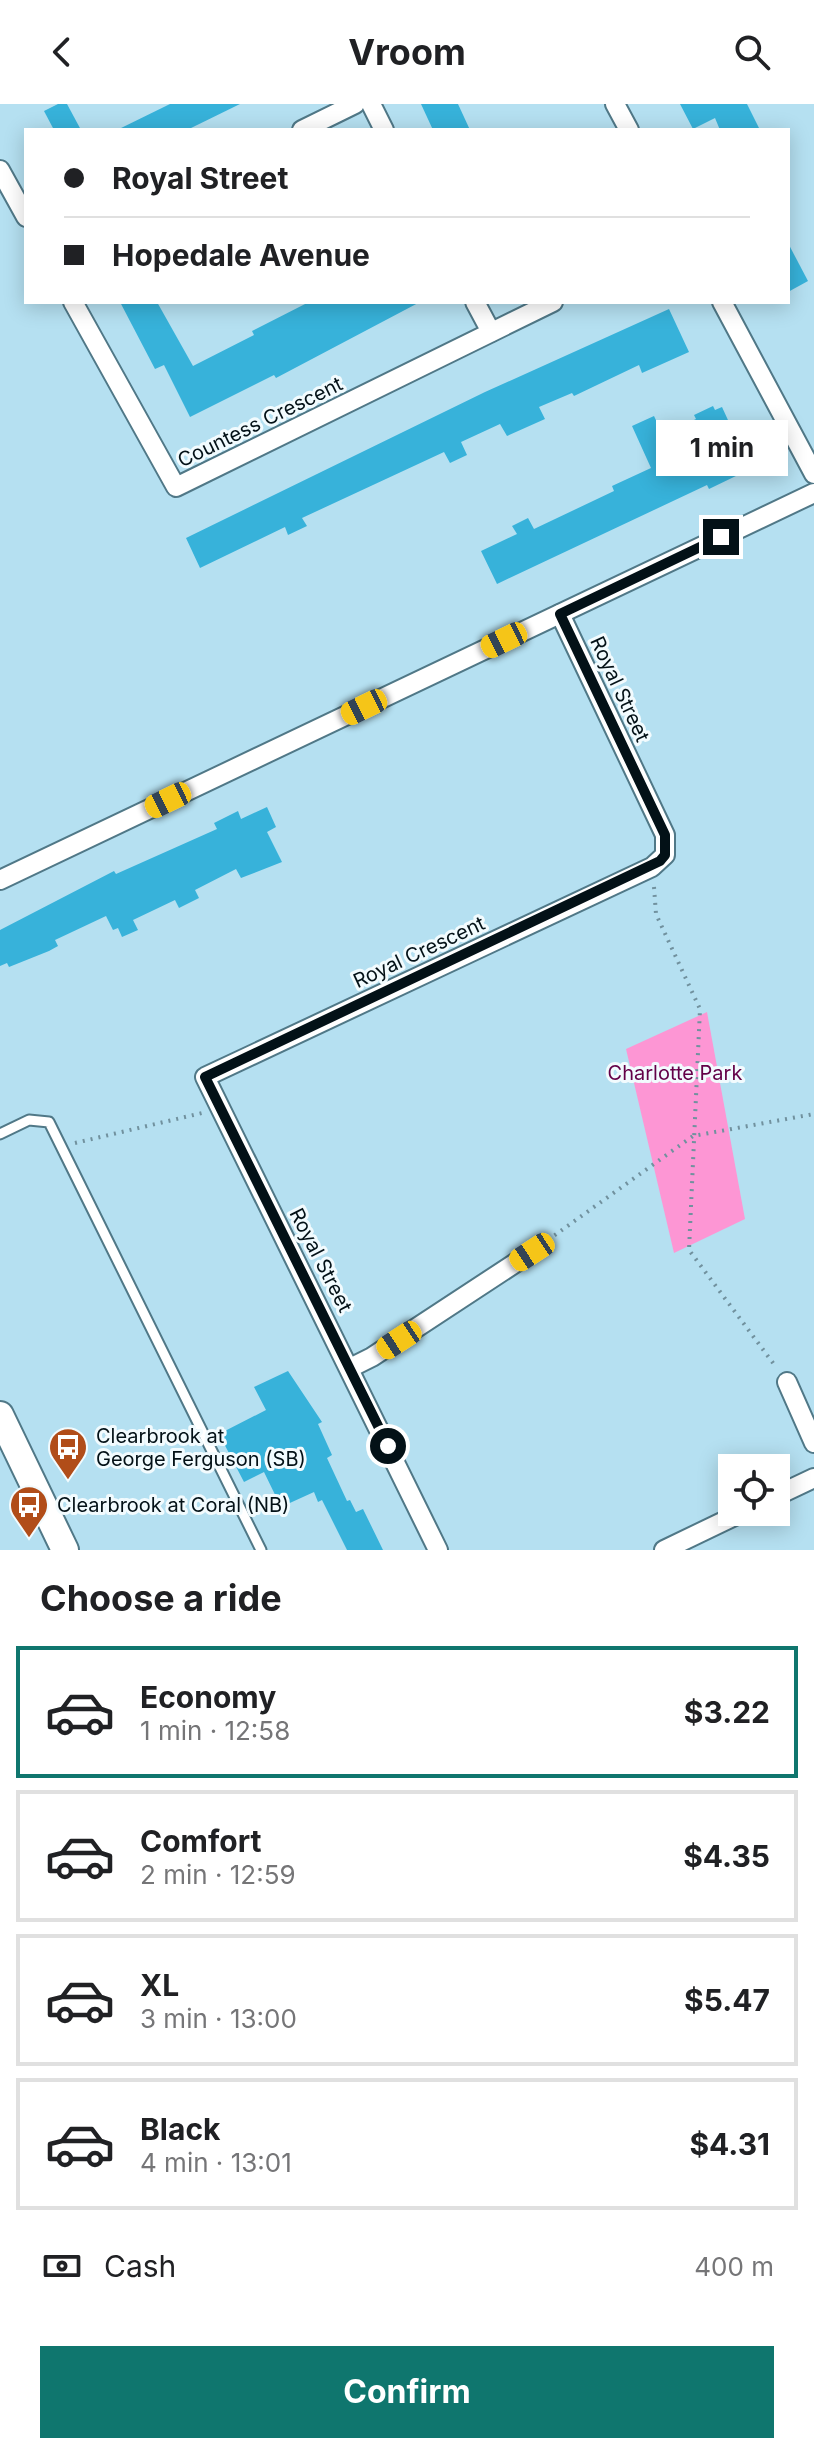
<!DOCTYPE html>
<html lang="en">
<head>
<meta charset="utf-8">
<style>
	body { margin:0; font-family:Inter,sans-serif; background:#f6f6f6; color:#202124; height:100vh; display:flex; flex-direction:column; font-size:30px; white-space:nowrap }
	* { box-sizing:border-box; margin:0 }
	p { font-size:26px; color:#757577 }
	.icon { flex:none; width:44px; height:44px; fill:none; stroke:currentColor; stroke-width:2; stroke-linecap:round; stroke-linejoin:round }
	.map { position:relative; height:1446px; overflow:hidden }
	.sheet { display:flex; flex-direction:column; background:#fff; flex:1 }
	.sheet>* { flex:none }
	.banner { position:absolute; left:24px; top:24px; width:766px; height:176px; border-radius:0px; box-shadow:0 4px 20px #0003; display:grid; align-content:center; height:176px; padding:0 40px; background:#fff }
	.fabs { position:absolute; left:718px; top:1350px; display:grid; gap:16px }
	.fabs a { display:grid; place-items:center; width:72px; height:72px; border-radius:0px; background:#fff; box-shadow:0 4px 20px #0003; font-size:40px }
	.end { position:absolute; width:36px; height:36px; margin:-18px; border:10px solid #031117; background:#fff; box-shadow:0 0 0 4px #fff }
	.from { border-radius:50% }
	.bubble { position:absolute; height:56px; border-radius:0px; background:#fff; box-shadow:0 4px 20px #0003; font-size:26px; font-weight:700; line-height:56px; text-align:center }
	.car { position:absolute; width:24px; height:48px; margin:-24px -12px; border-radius:10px; box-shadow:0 0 6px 2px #0007; background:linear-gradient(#f5c518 24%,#345 0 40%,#f5c518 0 76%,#345 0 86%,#f5c518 0) }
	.banner b { display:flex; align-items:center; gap:28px; height:76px; font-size:30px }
	.banner b+b { border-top:2px solid #e0e0e0 }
	.banner i { width:20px; height:20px; background:#202124 }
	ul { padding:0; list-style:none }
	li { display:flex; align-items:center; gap:24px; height:132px; margin:0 16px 12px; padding:0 24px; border:4px solid #e0e0e0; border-radius:0px }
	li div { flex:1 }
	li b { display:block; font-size:30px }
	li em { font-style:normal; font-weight:700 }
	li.current { border-color:#0f766e }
	li>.icon { width:72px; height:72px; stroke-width:1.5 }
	h2 { padding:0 40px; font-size:36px; line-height:96px }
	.pay { display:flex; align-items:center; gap:20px; height:88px; padding:0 40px; font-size:30px }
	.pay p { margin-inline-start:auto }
	.button { display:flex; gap:16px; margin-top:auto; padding:16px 40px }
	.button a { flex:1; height:92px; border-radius:0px; background:#0f766e; color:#fff; font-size:32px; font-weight:700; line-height:92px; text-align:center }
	header { display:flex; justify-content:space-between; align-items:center; height:104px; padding:0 40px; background:#fff; font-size:36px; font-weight:700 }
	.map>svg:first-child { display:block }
	.green { fill:#fd96d4 }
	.building { fill:#37b2da }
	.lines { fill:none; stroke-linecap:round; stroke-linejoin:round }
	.service-casing { stroke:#507887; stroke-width:13 }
	.minor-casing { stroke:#507887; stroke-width:22 }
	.secondary-casing { stroke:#507887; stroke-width:30 }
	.path { stroke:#71919e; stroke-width:4; stroke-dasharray:2 6; stroke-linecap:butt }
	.service { stroke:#fff; stroke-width:9 }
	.minor { stroke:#fff; stroke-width:18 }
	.secondary { stroke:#fff; stroke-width:26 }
	.route { stroke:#031117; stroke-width:10 }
	.labels { text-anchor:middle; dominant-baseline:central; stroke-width:6; stroke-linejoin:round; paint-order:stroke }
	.street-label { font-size:20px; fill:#031117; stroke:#f2fbfe }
	.park-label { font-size:20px; fill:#630048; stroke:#f2fbfe }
	.poi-label { font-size:20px; fill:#031117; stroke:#f2fbfe; text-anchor:start }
</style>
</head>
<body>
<header><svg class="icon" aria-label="back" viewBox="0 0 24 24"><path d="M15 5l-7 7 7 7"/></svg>Vroom<svg class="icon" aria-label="search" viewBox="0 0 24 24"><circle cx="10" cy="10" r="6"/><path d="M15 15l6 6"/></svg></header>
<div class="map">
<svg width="814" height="1446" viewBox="0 0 814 1446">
	<rect width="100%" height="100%" fill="#b5e0f1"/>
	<polygon class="green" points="707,908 745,1115 674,1149 626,945"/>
	<g class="building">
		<polygon points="58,0 67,0 81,26 54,26 44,7"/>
		<polygon points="170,0 240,0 187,26 117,26"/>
		<polygon points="421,0 458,0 470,26 433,26"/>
		<polygon points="680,0 747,0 760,26 720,26 715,14 693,25"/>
		<polygon points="788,139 808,177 788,188"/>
		<polygon points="120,198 157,198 193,262 254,231 252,227 309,198 420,198 276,274 274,271 190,313 164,261 155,265"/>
		<polygon points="669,205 689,248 642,269 639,261 574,292 572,289 539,303 545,315 507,332 500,320 461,338 467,351 450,359 444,348 302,414 307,422 288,431 285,423 200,464 186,434 485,288"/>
		<polygon points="713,302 715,306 722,303 733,327 737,325 752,357 735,365 738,371 709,385 707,381 497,480 481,447 517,430 512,422 528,414 534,425 614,387 612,382 651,364 632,322 654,312 663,331 696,315 694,311"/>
		<polygon points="267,703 276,723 267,728 282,758 241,774 236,765 195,786 199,794 179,804 175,796 133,816 138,826 122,833 118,824 113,826 106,812 55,836 58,842 49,847 9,863 7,859 0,862 0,826 114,767 116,770 217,725 214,719 238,707 241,715"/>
		<polygon points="288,1267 322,1318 318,1320 332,1351 327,1354 347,1397 350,1396 356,1408 363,1405 383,1446 347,1446 322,1396 318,1398 314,1388 281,1403 264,1368 244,1378 219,1330 266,1306 254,1283"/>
	</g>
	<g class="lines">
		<defs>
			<polyline id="service" points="0,1030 29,1016 49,1018 261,1446"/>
			<g id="minor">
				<polyline points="371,0 384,26"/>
				<polyline points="615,0 629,26"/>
				<polyline points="302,26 355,0"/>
				<polyline points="0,66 26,113"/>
				<polyline points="73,198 176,383 553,198"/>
				<polyline points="475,198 491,228"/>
				<polyline points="722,198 814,370"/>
				<polyline points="0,776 814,389"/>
				<polyline points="350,1264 372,1253 532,1148"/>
				<polyline points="787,1278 814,1339"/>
				<polyline points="776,1392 814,1374"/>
				<polyline points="438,1446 205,973 652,763 665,751 665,731 560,510"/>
				<polyline points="664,1446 743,1408"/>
			</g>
			<polyline id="secondary" points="0,1311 65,1446"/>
		</defs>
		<use href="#service" class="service-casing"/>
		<use href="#minor" class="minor-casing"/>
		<use href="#secondary" class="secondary-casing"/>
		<g class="path">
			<polyline points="654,783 656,810 700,905 689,1146 776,1263"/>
			<polyline points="75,1039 202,1009"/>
			<polyline points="548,1136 693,1032 814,1010"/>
		</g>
		<use href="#service" class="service"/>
		<use href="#minor" class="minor"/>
		<use href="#secondary" class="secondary"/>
	</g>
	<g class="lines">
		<polyline class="route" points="388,1342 205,973 660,757 665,751 665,731 560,510 721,433"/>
	</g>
	<defs>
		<symbol id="bus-pin" viewBox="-11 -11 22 30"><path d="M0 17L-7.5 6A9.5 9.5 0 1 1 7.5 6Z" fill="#b14d19" stroke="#f2fbfe"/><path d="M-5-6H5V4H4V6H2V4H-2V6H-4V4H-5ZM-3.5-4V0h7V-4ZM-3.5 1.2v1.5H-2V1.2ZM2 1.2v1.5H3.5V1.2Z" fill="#fff"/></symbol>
	</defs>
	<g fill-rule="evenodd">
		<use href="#bus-pin" x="46" y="1321" width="44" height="60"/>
		<use href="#bus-pin" x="7" y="1379" width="44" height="60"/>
	</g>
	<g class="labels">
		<g class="street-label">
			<text transform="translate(260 318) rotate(-26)">Countess Crescent</text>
			<text transform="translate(620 585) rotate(65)">Royal Street</text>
			<text transform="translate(419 848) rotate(-25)">Royal Crescent</text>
			<text transform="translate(321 1156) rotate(63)">Royal Street</text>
		</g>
		<g class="park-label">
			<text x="675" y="969">Charlotte Park</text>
		</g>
		<g class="poi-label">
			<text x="96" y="1332">Clearbrook at<tspan x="96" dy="23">George Ferguson (SB)</tspan></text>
			<text x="57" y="1401">Clearbrook at Coral (NB)</text>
		</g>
	</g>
</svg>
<div class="fabs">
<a><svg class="icon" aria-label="locate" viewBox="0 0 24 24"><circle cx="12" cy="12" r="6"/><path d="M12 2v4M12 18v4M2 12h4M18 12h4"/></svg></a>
</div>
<i class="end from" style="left:388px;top:1342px"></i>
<i class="end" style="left:721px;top:433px"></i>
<div class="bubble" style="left:656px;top:316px;width:132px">1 min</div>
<i class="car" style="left:504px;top:536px;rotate:244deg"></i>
<i class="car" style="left:364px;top:603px;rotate:244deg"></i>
<i class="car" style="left:168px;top:696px;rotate:244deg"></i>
<i class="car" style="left:532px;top:1148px;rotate:237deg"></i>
<i class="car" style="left:399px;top:1236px;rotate:237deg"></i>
<div class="banner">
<b><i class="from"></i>Royal Street</b>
<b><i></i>Hopedale Avenue</b>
</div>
</div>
<section class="sheet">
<h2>Choose a ride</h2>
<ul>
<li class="current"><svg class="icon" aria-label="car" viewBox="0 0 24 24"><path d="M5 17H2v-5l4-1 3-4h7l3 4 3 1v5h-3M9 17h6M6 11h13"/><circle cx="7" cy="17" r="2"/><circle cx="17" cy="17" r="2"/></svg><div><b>Economy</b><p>1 min · 12:58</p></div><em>$3.22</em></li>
<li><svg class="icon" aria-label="car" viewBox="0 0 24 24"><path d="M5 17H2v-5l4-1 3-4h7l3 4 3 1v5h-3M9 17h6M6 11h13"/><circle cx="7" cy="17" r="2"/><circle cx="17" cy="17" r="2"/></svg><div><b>Comfort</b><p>2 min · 12:59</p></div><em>$4.35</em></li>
<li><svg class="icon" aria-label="car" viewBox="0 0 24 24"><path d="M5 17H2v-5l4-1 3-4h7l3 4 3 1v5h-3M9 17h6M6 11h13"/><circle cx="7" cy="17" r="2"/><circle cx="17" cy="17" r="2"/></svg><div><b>XL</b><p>3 min · 13:00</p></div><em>$5.47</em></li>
<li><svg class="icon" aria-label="car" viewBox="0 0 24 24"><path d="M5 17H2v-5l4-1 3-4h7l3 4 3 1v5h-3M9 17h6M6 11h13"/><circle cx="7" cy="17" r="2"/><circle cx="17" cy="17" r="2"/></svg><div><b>Black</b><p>4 min · 13:01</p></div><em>$4.31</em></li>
</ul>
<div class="pay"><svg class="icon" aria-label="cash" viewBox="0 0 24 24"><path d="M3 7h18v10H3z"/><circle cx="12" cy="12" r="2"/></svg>Cash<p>400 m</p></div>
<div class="button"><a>Confirm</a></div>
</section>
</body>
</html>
